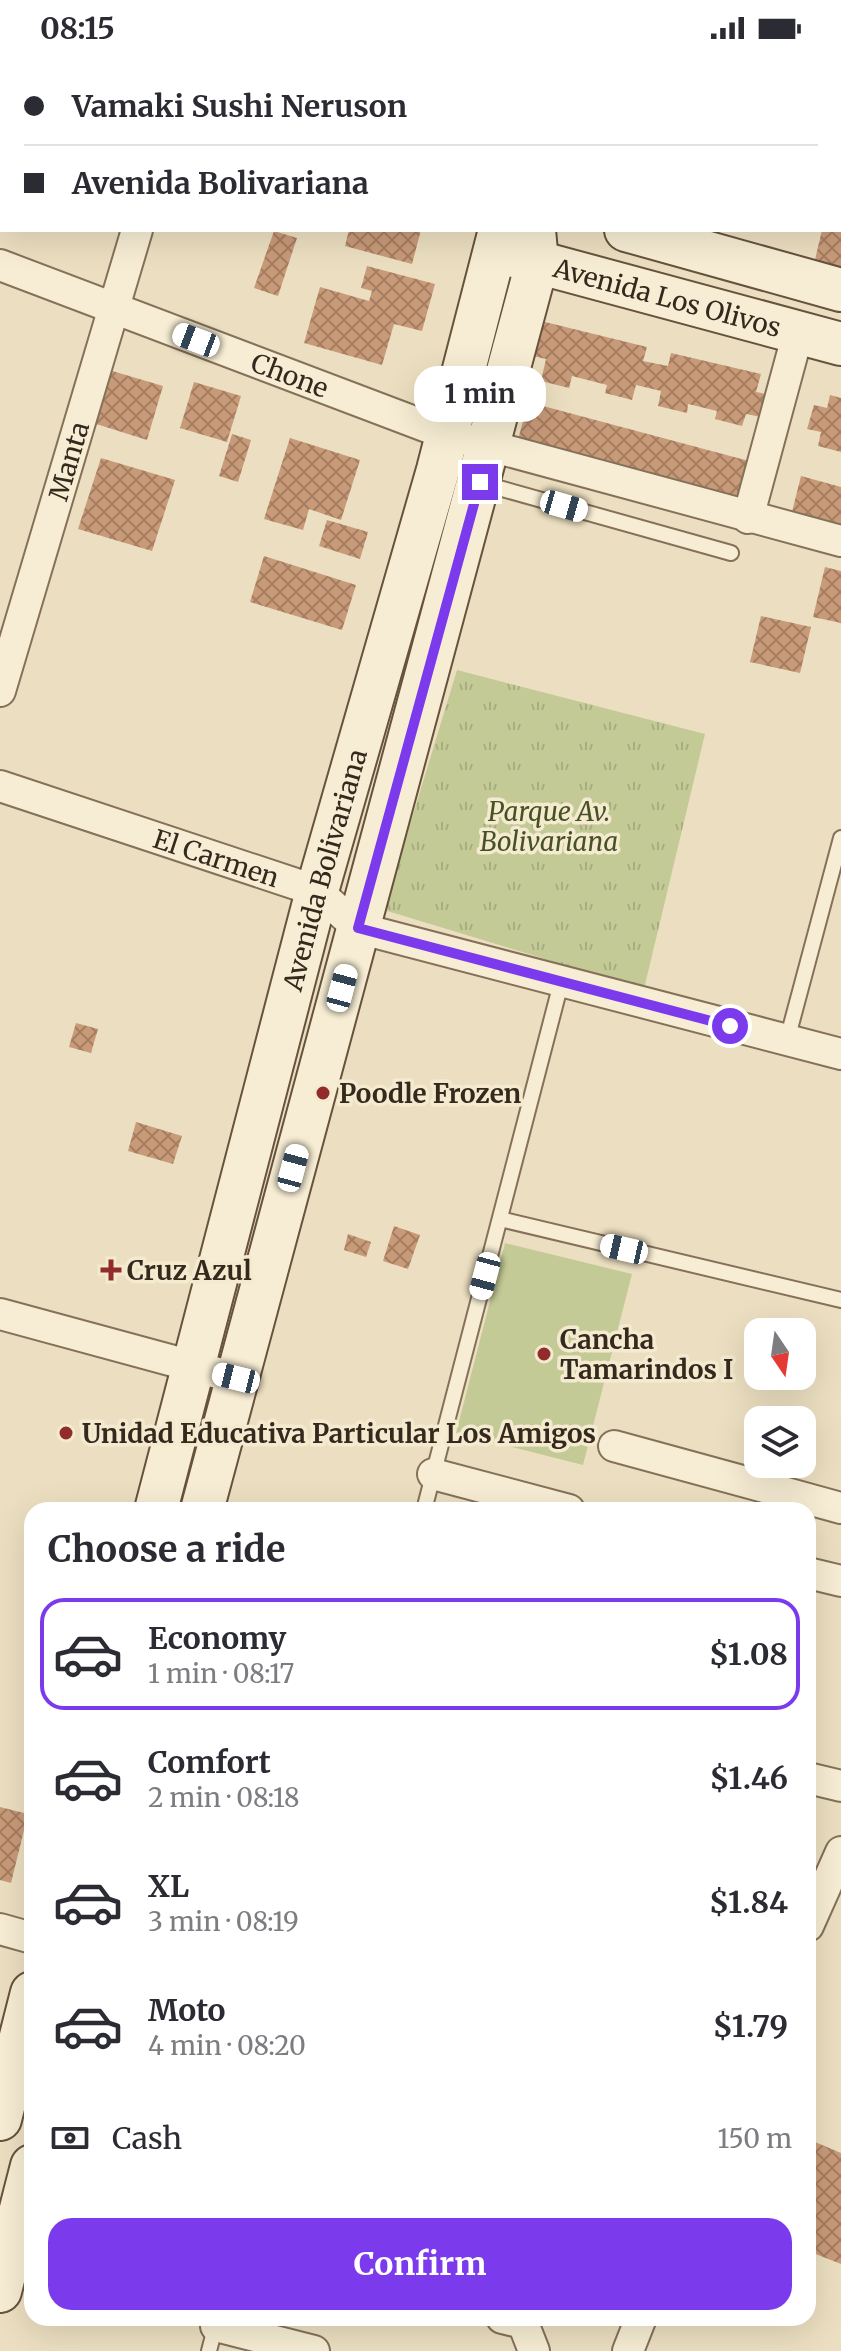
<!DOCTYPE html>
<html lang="en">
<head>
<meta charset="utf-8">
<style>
	body { margin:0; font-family:Merriweather,serif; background:#f2f2f3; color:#2b2b33; height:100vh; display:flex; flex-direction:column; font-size:30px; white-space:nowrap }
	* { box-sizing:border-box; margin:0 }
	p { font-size:26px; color:#7c7c81 }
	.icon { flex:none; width:44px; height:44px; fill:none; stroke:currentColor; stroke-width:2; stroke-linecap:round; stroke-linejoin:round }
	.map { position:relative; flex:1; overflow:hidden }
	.panel { position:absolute; left:24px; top:1446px; width:792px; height:824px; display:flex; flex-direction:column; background:#fff; border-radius:24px; box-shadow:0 8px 32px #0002 }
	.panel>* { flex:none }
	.hud { position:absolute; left:0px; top:0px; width:842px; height:176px; box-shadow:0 8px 32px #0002; display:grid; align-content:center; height:176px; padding:0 24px; background:#fff }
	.needle { width:52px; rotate:167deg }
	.fabs { position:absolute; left:744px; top:1262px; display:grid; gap:16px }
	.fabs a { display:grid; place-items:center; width:72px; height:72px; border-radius:16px; background:#fff; box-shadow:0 8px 32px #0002; font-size:40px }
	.end { position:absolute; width:36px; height:36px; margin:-18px; border:10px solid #7c3aed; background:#fff; box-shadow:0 0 0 4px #fff }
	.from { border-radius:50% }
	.bubble { position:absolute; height:56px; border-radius:24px; background:#fff; box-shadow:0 8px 32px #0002; font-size:26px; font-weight:700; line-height:56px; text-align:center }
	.car { position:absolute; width:24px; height:48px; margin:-24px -12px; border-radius:10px; box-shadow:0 0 6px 2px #0007; background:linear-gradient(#fff 24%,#345 0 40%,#fff 0 76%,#345 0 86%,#fff 0) }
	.hud b { display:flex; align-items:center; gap:28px; height:76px; font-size:30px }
	.hud b+b { border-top:2px solid #e1e1e2 }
	.hud i { width:20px; height:20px; background:#2b2b33 }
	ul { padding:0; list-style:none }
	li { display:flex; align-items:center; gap:24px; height:112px; margin:0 16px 12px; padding:0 8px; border:4px solid transparent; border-radius:24px }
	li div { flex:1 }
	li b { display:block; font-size:30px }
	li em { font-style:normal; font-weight:700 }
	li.current { border-color:#7c3aed }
	li>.icon { width:72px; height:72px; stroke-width:1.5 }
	h2 { padding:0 24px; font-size:36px; line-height:96px }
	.pay { display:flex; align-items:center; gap:20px; height:88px; padding:0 24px; font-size:30px }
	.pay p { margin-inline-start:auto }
	.action { display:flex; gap:16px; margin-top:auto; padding:16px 24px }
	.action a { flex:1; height:92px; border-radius:24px; background:#7c3aed; color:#fff; font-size:32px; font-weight:700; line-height:92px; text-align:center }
	.status { display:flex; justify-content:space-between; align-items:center; height:56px; padding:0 40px; background:#fff; direction:ltr }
	.status svg { height:22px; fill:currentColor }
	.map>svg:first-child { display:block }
	.grass { fill:url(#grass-tufts) }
	.pitch { fill:#c4ca96 }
	.building { fill:url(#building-cross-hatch) }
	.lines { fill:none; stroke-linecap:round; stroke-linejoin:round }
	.lane-casing { stroke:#857159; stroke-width:18 }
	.street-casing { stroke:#857159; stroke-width:34 }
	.secondary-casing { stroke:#67523d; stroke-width:46 }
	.lane { stroke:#f7edd4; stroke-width:14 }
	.street { stroke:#f7edd4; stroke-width:30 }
	.secondary { stroke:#f7edd4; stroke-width:42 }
	.route { stroke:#7c3aed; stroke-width:10 }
	.poi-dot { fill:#922b2c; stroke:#f4ead0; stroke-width:3 }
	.labels { text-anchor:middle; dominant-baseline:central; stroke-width:7; stroke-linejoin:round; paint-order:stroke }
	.street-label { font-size:26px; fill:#35291d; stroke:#f4ead0 }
	.park-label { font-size:26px; font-style:italic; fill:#465124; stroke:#f4ead0 }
	.poi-label { font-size:26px; font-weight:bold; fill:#35291d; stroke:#f4ead0; text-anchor:start }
</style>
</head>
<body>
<div class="status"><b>08:15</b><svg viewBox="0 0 49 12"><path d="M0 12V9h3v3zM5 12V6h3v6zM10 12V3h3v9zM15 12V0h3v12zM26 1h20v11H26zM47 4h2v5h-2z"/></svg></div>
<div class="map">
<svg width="841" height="2295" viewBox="0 0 841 2295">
	<defs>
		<pattern id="grass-tufts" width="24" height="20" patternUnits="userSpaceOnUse" patternTransform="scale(2)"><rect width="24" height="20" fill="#c4ca96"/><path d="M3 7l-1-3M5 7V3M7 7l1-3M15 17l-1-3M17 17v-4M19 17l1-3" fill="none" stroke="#a9ae81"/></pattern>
		<pattern id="building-cross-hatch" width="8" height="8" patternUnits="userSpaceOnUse" patternTransform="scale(2)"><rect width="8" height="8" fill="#c99a78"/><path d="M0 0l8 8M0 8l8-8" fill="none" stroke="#a47e62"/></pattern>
	</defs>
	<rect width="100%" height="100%" fill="#ecdfc1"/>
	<polygon class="grass" points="457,614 705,678 644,933 384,854"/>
	<polygon class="pitch" points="505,1187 632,1218 583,1409 456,1377"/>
	<g class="building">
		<polygon points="349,174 421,174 412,208 345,190"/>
		<polygon points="822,174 841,174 841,214 814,208"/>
		<polygon points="274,175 297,182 278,240 254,232"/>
		<polygon points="367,210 435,228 422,275 394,268 382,309 304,287 320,231 369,245 372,235 361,232"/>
		<polygon points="541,265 647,291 643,305 668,310 671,297 761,318 756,336 766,338 761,361 746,358 742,370 715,363 717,355 688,348 687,357 658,350 661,335 636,329 632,344 605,337 607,329 572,320 569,332 541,325 546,303 533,300"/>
		<polygon points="109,314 163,330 147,384 93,367"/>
		<polygon points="194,326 241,340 227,386 180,372"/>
		<polygon points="830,339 841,342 841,396 818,390 821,376 807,373 814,349 827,352"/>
		<polygon points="528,346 749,405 738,442 518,384"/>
		<polygon points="232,378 251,384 238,426 219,420"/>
		<polygon points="290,382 360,404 341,464 309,453 303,474 264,463"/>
		<polygon points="101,402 175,424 152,495 78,473"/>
		<polygon points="801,420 841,431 841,473 791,460"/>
		<polygon points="327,464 368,476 360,503 319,490"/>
		<polygon points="264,500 356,529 342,574 250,546"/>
		<polygon points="825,511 841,515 841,567 813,561"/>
		<polygon points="761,560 811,571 800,617 750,606"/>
		<polygon points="76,967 98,973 91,997 69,991"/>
		<polygon points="136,1066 182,1080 173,1108 128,1095"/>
		<polygon points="394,1170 420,1179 408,1213 383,1205"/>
		<polygon points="348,1178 371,1186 366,1201 344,1194"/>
		<polygon points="0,1751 28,1758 11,1827 0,1824"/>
		<polygon points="808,2083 841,2097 841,2208 808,2195"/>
	</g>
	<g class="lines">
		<defs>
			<g id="lane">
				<polyline points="481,427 731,497"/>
				<polyline points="787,984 841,782"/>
				<polyline points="500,1163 841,1244"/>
				<polyline points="424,1454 561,927"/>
				<polyline points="209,2295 216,2268"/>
			</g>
			<g id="street">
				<polyline points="786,0 793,2"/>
				<polyline points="190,2 191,0"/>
				<polyline points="840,14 841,15"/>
				<path id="s1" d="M0 209 446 378 841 485"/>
				<polyline points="748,462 798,277"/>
				<path id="s2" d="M0 635 137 174"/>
				<path id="s3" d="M0 730 317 835 358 872 841 998"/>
				<polyline points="0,1258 236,1322"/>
				<polyline points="614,1390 841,1452"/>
				<polyline points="433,1418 569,1454"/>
				<polyline points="808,1517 841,1525"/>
				<polyline points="808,1722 841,1730"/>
				<polyline points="808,1870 841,1796"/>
				<polyline points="0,1873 32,1882"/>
				<polyline points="502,2262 523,2267 534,2295"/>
				<polyline points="216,2270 314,2295"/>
				<polyline points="628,2295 641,2262"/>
			</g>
			<g id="secondary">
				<polyline points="547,2 547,0"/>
				<polyline points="626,174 841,234"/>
				<path id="s4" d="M511 199 841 288"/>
				<path id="s5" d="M156 1454 317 835 438 414 500 174"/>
				<polyline points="202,1454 537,207 534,174"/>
				<polyline points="0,2063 32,1937"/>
				<polyline points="0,2235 32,2110"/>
			</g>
		</defs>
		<use href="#lane" class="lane-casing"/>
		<use href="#street" class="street-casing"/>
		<use href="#secondary" class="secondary-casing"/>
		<use href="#lane" class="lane"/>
		<use href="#street" class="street"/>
		<use href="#secondary" class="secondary"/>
	</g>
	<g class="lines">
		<polyline class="route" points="480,426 358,872 730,970"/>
	</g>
	<g class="poi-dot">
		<circle cx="323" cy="1037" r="8"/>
		<path d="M107 1202h8v8h8v8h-8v8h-8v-8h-8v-8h8z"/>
		<circle cx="544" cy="1298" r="8"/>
		<circle cx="66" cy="1377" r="8"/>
	</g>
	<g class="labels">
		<g class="street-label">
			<text stroke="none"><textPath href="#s4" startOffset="162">Avenida Los Olivos</textPath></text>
			<text stroke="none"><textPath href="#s1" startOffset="310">Chone</textPath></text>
			<text stroke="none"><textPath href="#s2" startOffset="240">Manta</textPath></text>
			<text stroke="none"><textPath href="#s3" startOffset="228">El Carmen</textPath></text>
			<text stroke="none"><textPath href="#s5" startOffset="662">Avenida Bolivariana</textPath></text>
		</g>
		<g class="park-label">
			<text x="549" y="755">Parque Av.<tspan x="549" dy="30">Bolivariana</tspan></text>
		</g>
		<g class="poi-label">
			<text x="339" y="1037">Poodle Frozen</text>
			<text x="127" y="1214">Cruz Azul</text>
			<text x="560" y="1283">Cancha<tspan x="560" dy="30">Tamarindos I</tspan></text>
			<text x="82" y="1377">Unidad Educativa Particular Los Amigos</text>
		</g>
	</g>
</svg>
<div class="fabs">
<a><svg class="needle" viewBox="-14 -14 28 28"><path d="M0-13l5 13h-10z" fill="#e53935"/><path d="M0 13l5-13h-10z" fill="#7c7c81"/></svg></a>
<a><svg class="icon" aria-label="layers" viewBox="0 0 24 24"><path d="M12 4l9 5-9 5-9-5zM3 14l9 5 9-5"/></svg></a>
</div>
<i class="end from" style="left:730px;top:970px"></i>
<i class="end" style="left:480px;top:426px"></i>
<div class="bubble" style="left:414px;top:310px;width:132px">1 min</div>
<i class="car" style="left:196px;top:284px;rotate:291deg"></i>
<i class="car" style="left:564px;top:450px;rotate:106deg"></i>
<i class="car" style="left:342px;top:932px;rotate:15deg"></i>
<i class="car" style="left:293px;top:1112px;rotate:15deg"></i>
<i class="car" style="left:624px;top:1193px;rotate:283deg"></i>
<i class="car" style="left:485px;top:1220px;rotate:195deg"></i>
<i class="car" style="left:236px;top:1322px;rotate:284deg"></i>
<div class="hud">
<b><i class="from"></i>Vamaki Sushi Neruson</b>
<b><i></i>Avenida Bolivariana</b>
</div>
<section class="panel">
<h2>Choose a ride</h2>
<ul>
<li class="current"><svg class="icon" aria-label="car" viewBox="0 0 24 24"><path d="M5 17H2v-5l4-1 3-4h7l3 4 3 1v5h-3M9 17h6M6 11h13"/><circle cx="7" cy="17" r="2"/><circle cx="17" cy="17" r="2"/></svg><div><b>Economy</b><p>1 min · 08:17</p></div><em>$1.08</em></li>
<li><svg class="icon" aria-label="car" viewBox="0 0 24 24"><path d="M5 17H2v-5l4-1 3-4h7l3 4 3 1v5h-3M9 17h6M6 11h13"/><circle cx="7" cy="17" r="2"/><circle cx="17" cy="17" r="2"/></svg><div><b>Comfort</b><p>2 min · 08:18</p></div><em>$1.46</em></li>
<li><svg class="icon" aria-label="car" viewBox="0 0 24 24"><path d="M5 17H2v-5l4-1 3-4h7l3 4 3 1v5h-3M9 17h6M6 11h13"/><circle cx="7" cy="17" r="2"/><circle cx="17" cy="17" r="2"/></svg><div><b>XL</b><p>3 min · 08:19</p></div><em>$1.84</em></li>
<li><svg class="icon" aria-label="car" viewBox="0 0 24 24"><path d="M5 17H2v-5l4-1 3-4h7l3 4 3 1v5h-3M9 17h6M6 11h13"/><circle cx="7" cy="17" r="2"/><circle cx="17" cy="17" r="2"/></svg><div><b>Moto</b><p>4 min · 08:20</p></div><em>$1.79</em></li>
</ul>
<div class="pay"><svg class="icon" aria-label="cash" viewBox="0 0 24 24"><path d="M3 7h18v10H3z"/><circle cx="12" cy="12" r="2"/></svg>Cash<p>150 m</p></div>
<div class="action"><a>Confirm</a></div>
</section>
</div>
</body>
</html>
